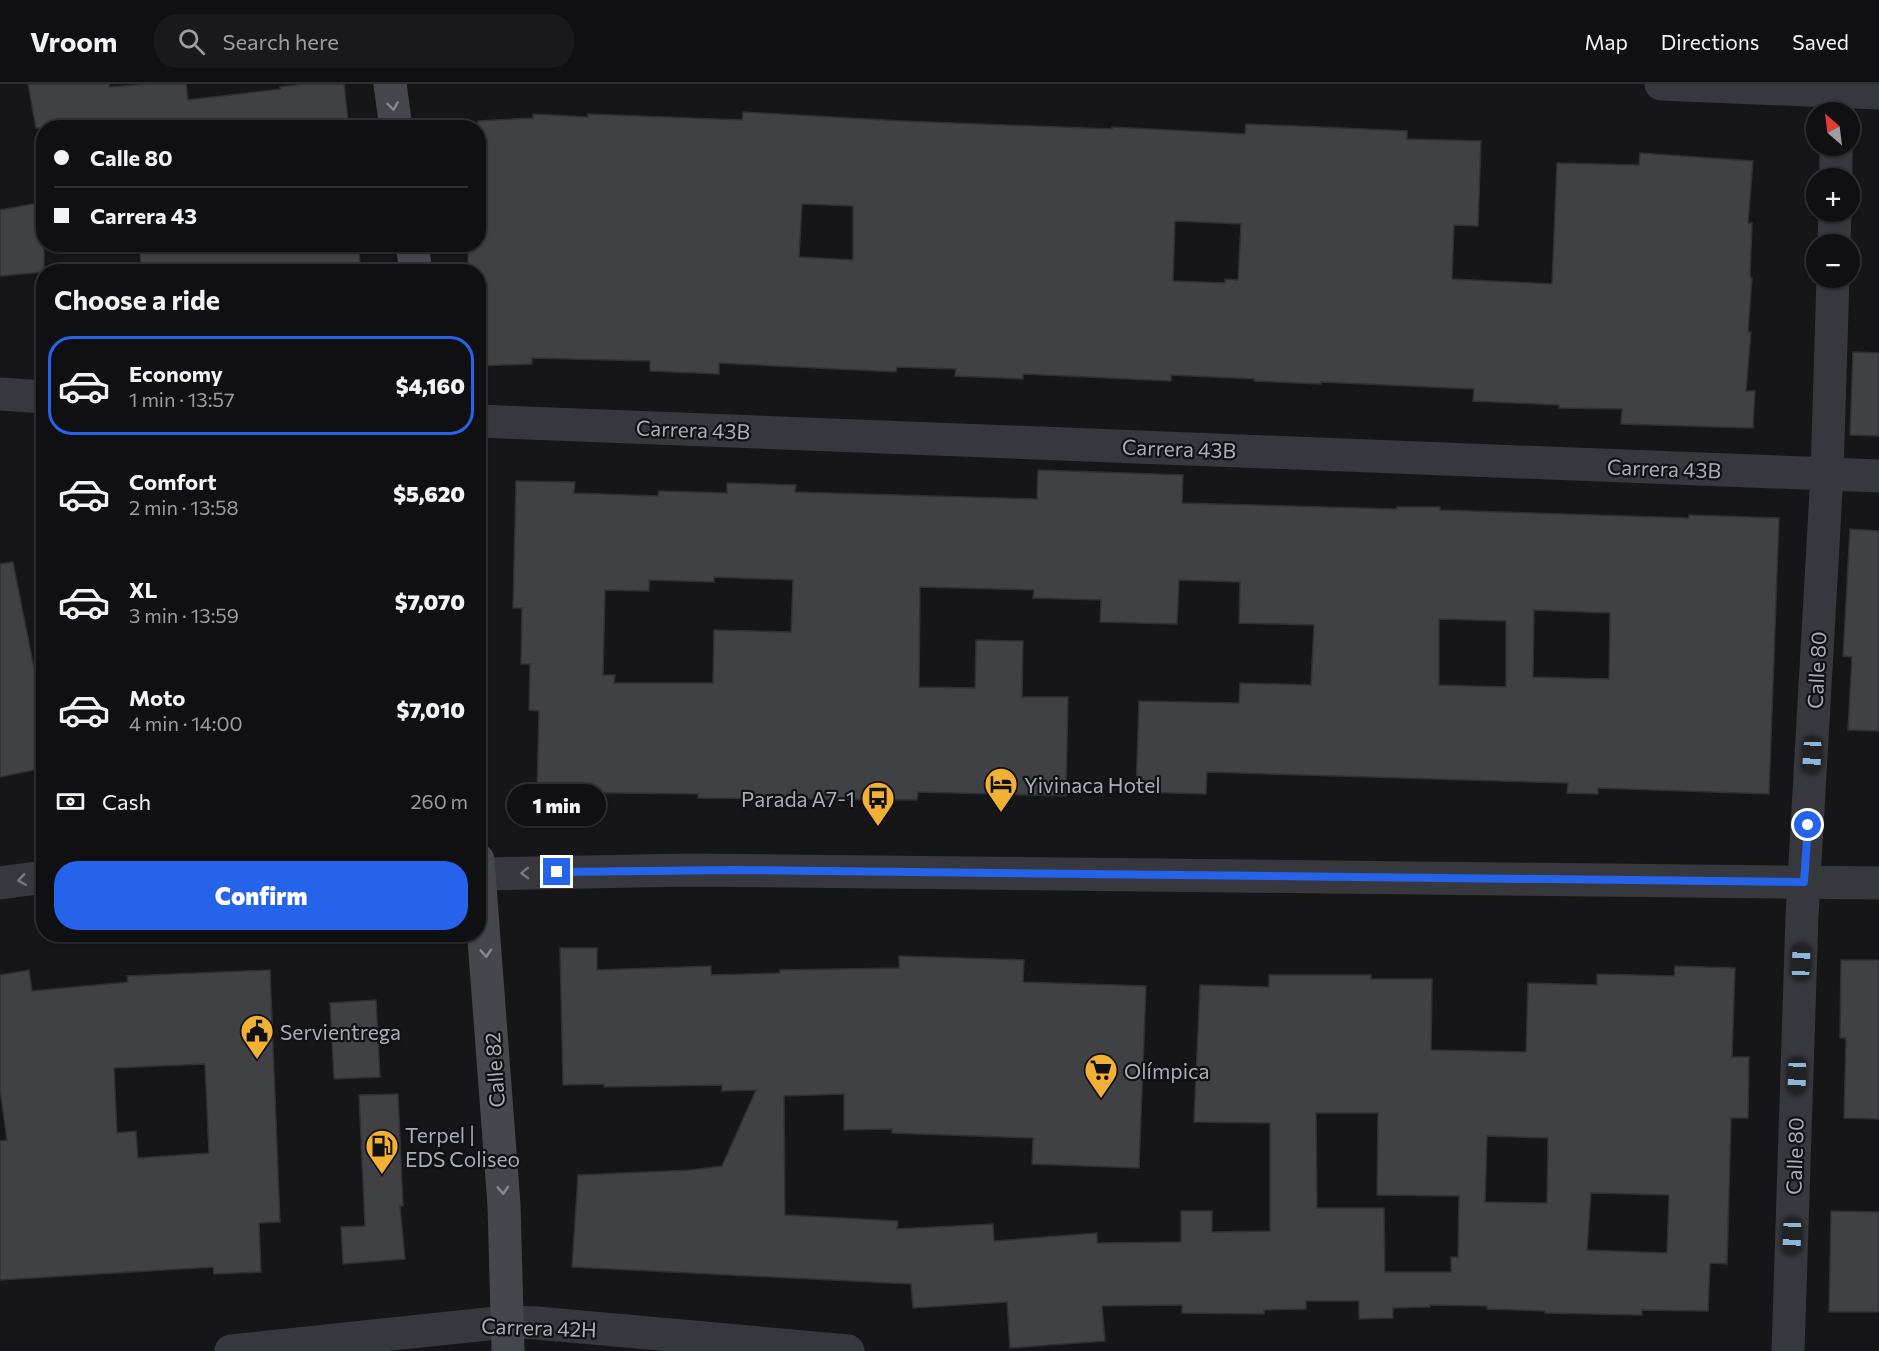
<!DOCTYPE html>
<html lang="en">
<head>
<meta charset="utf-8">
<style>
	body { margin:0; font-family:Commissioner,sans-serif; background:#19191b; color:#f1f3f6; height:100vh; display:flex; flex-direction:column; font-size:22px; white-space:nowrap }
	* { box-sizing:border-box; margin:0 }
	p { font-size:20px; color:#9c9d9f }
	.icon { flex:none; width:33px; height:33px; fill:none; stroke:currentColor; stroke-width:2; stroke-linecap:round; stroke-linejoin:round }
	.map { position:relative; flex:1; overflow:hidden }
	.details { position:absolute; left:36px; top:180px; width:450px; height:678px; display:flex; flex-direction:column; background:#101012; border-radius:24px; box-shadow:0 2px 4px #0004,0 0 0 2px #303032 }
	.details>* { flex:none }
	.top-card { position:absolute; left:36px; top:36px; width:450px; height:132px; border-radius:24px; box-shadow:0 2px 4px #0004,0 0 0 2px #303032; display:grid; align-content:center; height:132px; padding:0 18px; background:#101012 }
	.needle { width:39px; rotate:332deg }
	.tools { position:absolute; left:1806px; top:18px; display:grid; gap:12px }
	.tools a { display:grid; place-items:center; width:54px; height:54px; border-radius:50%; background:#101012; box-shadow:0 2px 4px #0004,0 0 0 2px #303032; font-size:30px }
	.end { position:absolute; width:27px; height:27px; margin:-14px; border:8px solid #2563eb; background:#fff; box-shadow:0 0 0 3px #fff }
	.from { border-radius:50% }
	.bubble { position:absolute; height:42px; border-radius:21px; background:#101012; box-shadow:0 2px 4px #0004,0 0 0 2px #303032; font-size:20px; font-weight:800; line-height:42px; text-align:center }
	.car { position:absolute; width:18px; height:36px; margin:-18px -9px; border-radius:8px; box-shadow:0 0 4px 2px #0007; background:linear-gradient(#222 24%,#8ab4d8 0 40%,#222 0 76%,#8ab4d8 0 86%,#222 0) }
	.top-card b { display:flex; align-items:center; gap:21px; height:57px; font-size:22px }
	.top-card b+b { border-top:2px solid #303032 }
	.top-card i { width:15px; height:15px; background:#f1f3f6 }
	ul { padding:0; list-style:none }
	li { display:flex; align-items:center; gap:18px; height:99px; margin:0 12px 9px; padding:0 6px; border:3px solid transparent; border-radius:24px }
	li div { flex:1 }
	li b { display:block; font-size:22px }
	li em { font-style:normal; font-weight:800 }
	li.selected { border-color:#2563eb }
	li>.icon { width:54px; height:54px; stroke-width:1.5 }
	h2 { padding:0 18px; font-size:27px; line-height:72px }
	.pay { display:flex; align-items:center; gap:15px; height:66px; padding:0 18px; font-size:22px }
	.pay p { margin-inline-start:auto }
	.cta { display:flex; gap:12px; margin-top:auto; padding:12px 18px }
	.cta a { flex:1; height:69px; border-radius:24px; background:#2563eb; color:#fff; font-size:24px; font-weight:800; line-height:69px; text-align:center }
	header { display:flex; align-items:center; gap:36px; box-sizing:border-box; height:84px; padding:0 30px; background:#101012; border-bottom:2px solid #303032 }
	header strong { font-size:28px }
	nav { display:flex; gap:33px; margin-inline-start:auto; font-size:21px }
	.search { width:420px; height:54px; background:#19191b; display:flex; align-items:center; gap:15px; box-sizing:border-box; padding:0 21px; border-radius:24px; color:#9c9d9f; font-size:22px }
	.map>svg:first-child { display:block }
	.building { fill:#404145; stroke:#303034; stroke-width:1.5; fill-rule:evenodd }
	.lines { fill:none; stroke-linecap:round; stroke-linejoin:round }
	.minor { stroke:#37383d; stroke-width:33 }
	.tertiary { stroke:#37383d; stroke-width:33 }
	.secondary { stroke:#45474d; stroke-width:33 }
	.oneway { stroke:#858993 }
	.oneway2 { stroke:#757881 }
	.route { stroke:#2563eb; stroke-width:8 }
	.labels { text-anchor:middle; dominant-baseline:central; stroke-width:4.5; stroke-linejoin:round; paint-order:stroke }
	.street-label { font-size:21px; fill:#a8adb8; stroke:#111113 }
	.poi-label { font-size:21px; fill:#a8adb8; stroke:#111113; text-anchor:start }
</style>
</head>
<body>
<header>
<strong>Vroom</strong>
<div class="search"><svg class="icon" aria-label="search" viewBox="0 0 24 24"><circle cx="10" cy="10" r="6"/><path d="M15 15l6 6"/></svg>Search here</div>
<nav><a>Map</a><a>Directions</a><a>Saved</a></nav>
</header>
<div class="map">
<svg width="1879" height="1267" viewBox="0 0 1879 1267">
	<rect width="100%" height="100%" fill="#161618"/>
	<g class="building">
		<polygon points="28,0 109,0 109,3 149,0 186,0 188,16 281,5 280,3 304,0 344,0 349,44 36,44"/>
		<path d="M743 28 902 37 1112 45V43L1245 50 1246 40 1298 42 1407 47V55L1481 57 1478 142 1454 141 1452 195 1552 200 1557 79 1639 81 1640 69 1753 77 1748 139H1752L1750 193 1752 194 1748 248H1751L1746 307H1755L1753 344 1621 340 1622 325 1559 324V321L1473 317 1474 305 1321 298V300L1254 297V295L1171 291V297L1023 290V295L955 292 956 285 897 283 896 288 719 279V290L650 287V277L532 274V280L478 282V188H468V160H478V37L533 34V30L588 33V30L742 36ZM802 120 853 122V176L799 173ZM1175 137 1241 140 1238 196 1225 195V199L1173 197Z"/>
		<polygon points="44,118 44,188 0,192 0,126"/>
		<polygon points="139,160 358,160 361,188 142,188"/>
		<polygon points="1853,268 1879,269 1879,352 1850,351"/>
		<path d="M1038 386 1183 391 1182 419 1397 425V423H1440V426L1689 434V431L1779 434 1769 710 1598 704V710L1567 709 1568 699 1207 688 1206 710 1136 708 1139 617 1239 619 1240 599 1311 601 1314 541 1239 539 1240 498 1179 496 1177 540 1100 538 1101 516 1033 514 1034 506 920 503 919 603 975 604 976 556 1023 557 1022 613H1068L1066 712 918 708 917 716 698 714V710L537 708 539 627 529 626 530 580H521L522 524H513L516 397 575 398 574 409 658 412 659 407 727 409V399L796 401 795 408 1037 415ZM714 493 793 496 791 548 714 546 713 599H614L615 591H603L605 506 649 507V496L714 498ZM1534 526 1610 529 1609 595 1533 593ZM1439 535 1506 537V603L1439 601Z"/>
		<polygon points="1850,445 1879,447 1879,647 1848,646 1852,573 1843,572"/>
		<polygon points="13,478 44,635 44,684 0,693 0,480"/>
		<path d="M560 864H597V886L711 882V891L780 889V886L899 884V872L1024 876 1023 898 1146 902 1139 1084 1032 1080 1033 1054 892 1049V1045L844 1046V1010L784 1012 785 1131 898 1137 897 1145 993 1140 994 1157 1097 1149V1159L1181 1158V1127H1212V1148L1270 1147V1039L1194 1038 1200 901 1269 903V891H1371V895H1432L1431 966 1526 968 1528 899 1597 901V890L1674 892 1675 882 1735 884 1732 973H1749L1748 1034H1731L1727 1180 1710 1179 1708 1227 1642 1226V1231L1545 1229V1227L1487 1225V1222L1430 1221V1223L1393 1224V1234L1359 1235V1217H1306V1225L1264 1226V1230L1182 1229V1221L1102 1222 1105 1257 1010 1264 1007 1218 913 1224 911 1200 572 1183 578 1091 691 1086 722 1082 756 1006 722 1007V1001L604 1003V1000L563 1001ZM1316 1029H1378L1377 1111 1459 1112 1458 1173H1451V1188H1385L1384 1124H1317ZM1487 1052 1548 1054 1547 1119 1485 1118ZM1591 1109 1669 1111 1667 1169 1587 1166Z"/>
		<polygon points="1841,876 1879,876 1879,1035 1844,1034 1846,954 1840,954"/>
		<path d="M29 886 32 907 128 898 127 892 270 886 280 1138 259 1139 261 1188 214 1190 213 1183 0 1196V1057L7 1056 0 1006V891ZM205 980 209 1069 138 1074 136 1047 117 1049 114 984Z"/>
		<polygon points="376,916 380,993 334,995 330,919"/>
		<polygon points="398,1010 403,1122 400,1122 405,1175 343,1180 341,1143 365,1142 359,1011"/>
		<polygon points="1831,1127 1879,1128 1879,1228 1829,1228"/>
	</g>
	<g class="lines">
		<g class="minor">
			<polyline points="1836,94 1836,62"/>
			<polyline points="1834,160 1835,128"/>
			<polyline points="0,310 44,313"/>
			<polyline points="478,337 1879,392"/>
			<polyline points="231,1267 506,1238 537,1239 848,1267"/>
			<polyline points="1788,1267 1802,832 1827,390 1833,194"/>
		</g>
		<g class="tertiary">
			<polyline points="1661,0 1879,9"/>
			<polyline points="478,790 688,786 1879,799"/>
			<polyline points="0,799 44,793"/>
		</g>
		<g class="secondary">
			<polyline points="390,0 396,44"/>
			<polyline points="412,160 416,188"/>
			<polyline points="478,776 504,1121 508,1267"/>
		</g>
	</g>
	<defs><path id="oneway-chevron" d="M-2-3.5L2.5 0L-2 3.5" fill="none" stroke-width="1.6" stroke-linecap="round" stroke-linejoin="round" transform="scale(1.5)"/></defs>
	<g class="oneway">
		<use href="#oneway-chevron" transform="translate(393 22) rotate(82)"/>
		<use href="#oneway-chevron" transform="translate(486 869) rotate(86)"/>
		<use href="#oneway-chevron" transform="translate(503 1106) rotate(86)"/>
	</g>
	<g class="oneway2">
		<use href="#oneway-chevron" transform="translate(525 789) rotate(179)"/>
		<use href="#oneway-chevron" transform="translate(22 796) rotate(171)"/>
	</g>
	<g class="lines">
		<polyline class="route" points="557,788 732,786 1804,798 1808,741"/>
	</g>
	<defs>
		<symbol id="hotel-pin" viewBox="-11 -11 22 30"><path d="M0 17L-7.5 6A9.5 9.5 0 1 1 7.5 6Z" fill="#f2b134" stroke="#111113"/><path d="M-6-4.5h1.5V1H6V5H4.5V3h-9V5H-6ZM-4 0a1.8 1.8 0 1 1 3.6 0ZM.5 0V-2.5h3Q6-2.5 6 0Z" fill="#111"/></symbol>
		<symbol id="bus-pin" viewBox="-11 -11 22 30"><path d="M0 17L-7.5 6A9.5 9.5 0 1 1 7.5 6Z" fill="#f2b134" stroke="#111113"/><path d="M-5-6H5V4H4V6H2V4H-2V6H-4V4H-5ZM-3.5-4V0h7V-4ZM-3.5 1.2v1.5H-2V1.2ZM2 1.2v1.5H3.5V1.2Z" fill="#111"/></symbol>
		<symbol id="civic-pin" viewBox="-11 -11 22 30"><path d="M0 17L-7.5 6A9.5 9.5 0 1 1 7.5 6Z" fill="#f2b134" stroke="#111113"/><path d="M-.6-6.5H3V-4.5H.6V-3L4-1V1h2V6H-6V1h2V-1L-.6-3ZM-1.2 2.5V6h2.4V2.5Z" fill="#111"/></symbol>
		<symbol id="supermarket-pin" viewBox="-11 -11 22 30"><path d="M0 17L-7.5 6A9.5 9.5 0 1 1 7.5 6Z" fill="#f2b134" stroke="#111113"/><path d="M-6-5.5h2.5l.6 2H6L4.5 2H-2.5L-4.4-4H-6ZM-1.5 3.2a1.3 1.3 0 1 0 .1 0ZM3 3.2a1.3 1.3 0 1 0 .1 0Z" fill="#111"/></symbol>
		<symbol id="fuel-pin" viewBox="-11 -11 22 30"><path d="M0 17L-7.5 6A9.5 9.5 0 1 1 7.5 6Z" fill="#f2b134" stroke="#111113"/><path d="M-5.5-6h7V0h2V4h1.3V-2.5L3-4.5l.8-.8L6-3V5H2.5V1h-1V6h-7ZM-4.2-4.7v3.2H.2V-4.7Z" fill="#111"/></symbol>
	</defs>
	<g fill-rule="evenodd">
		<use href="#hotel-pin" x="982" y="681" width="38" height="52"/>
		<use href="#bus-pin" x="859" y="695" width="38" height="52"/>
		<use href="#civic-pin" x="238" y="928" width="38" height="52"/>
		<use href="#supermarket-pin" x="1082" y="967" width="38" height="52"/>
		<use href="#fuel-pin" x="363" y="1043" width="38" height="52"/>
	</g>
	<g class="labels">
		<g class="street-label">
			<text transform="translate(693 345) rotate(2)">Carrera 43B</text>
			<text transform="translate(1179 364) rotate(2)">Carrera 43B</text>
			<text transform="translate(1664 384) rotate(2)">Carrera 43B</text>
			<text transform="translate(1816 586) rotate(-87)">Calle 80</text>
			<text transform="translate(494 986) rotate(-94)">Calle 82</text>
			<text transform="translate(1794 1072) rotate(-88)">Calle 80</text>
			<text transform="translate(539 1243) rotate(2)">Carrera 42H</text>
		</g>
		<g class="poi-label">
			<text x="1024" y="700">Yivinaca Hotel</text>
			<text x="855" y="714" text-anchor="end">Parada A7-1</text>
			<text x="280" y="947">Servientrega</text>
			<text x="1124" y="986">Olímpica</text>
			<text x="405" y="1050">Terpel |<tspan x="405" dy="24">EDS Coliseo</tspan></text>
		</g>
	</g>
</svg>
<div class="tools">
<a><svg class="needle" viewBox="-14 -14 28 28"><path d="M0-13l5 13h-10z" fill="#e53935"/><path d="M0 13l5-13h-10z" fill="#9c9d9f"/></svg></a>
<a>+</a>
<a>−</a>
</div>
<i class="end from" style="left:1808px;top:741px"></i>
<i class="end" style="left:557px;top:788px"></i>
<div class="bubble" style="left:507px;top:700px;width:99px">1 min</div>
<i class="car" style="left:1812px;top:671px;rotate:183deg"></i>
<i class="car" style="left:1801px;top:878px;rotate:2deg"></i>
<i class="car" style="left:1797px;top:992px;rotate:182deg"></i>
<i class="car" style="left:1792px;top:1152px;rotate:182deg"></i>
<div class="top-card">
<b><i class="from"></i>Calle 80</b>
<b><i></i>Carrera 43</b>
</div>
<section class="details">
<h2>Choose a ride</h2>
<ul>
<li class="selected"><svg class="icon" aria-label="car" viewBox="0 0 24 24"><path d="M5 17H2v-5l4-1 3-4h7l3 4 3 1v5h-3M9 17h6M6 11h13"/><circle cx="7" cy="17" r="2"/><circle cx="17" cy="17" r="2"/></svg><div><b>Economy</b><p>1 min · 13:57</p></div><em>$4,160</em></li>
<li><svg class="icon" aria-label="car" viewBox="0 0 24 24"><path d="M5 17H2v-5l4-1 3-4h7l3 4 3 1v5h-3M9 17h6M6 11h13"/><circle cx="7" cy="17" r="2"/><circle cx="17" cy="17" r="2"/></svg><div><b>Comfort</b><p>2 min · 13:58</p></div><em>$5,620</em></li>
<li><svg class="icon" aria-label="car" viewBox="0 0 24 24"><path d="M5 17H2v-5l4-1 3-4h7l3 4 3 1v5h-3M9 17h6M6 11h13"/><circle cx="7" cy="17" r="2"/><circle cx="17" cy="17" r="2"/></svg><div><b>XL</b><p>3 min · 13:59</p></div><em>$7,070</em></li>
<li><svg class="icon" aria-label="car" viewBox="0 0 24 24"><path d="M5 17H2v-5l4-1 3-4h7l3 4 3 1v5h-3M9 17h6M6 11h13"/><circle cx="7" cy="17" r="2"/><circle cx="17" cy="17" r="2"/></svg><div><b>Moto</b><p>4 min · 14:00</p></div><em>$7,010</em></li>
</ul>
<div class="pay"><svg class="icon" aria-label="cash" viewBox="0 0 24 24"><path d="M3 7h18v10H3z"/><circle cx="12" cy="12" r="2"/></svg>Cash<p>260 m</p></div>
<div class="cta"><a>Confirm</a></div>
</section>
</div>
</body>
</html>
